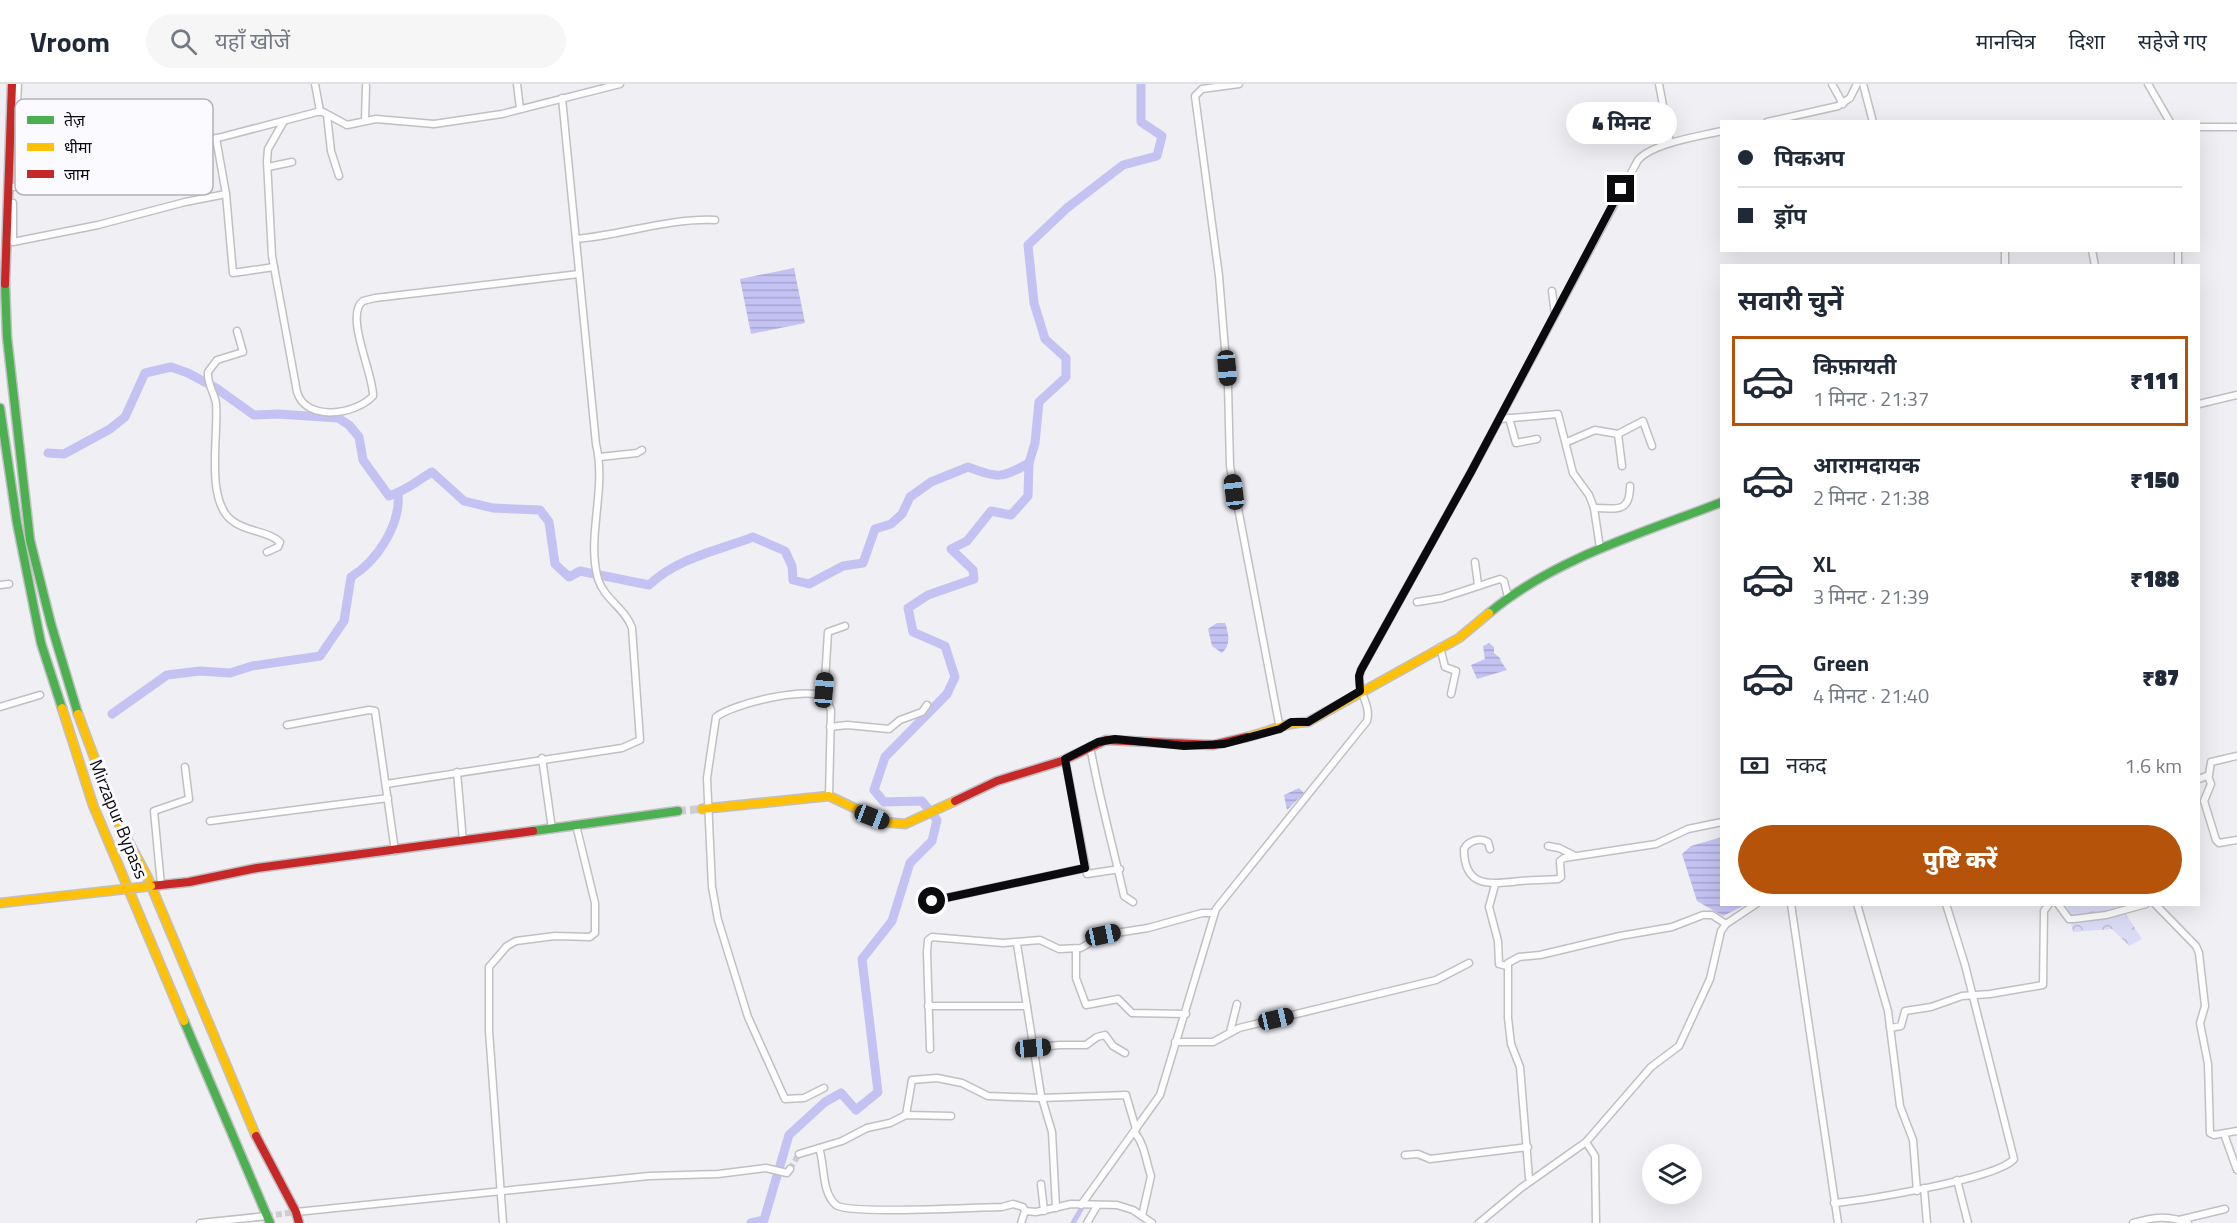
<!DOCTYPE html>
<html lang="hi">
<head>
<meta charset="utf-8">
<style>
	body { margin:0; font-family:"Titillium Web","Noto Sans Devanagari",sans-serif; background:#f6f6f7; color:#1f2937; height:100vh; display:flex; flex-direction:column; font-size:22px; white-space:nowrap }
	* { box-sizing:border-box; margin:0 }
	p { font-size:20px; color:#747a83 }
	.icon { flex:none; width:33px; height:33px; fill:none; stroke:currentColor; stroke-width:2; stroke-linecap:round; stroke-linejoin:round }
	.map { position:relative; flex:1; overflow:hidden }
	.drawer { position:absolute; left:1720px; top:180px; width:480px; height:642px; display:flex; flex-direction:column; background:#fff; border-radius:0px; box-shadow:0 6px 24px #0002 }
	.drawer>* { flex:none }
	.guide { position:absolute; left:1720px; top:36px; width:480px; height:132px; border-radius:0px; box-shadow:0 6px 24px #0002; display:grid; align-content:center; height:132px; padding:0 18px; background:#fff }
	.fabs { position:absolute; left:1642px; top:1060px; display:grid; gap:12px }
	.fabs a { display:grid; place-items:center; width:60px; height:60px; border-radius:50%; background:#fff; box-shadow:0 6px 24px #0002; font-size:30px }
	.end { position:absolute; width:27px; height:27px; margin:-14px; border:8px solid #0b0b0e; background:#fff; box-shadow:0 0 0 3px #fff }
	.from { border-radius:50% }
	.bubble { position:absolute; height:42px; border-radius:21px; background:#fff; box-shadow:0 6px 24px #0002; font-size:20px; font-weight:800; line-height:42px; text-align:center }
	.car { position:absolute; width:18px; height:36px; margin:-18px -9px; border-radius:8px; box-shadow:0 0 4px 2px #0007; background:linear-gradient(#222 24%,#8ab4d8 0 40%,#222 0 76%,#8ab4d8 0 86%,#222 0) }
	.guide b { display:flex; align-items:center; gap:21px; height:57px; font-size:22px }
	.guide b+b { border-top:2px solid #e0e1e3 }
	.guide i { width:15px; height:15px; background:#1f2937 }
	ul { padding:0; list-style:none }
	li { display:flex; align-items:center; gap:18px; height:90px; margin:0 12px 9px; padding:0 6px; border:3px solid transparent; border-radius:0px }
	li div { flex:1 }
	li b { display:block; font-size:22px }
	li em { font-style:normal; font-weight:800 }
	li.selected { border-color:#b45309 }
	li>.icon { width:54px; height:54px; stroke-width:1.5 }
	h2 { padding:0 18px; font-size:27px; line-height:72px }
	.pay { display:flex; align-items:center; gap:15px; height:66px; padding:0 18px; font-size:22px }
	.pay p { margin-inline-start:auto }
	.button { display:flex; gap:12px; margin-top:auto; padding:12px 18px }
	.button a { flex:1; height:69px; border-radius:36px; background:#b45309; color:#fff; font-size:24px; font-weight:800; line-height:69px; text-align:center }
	header { display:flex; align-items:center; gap:36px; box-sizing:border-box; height:84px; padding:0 30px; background:#fff; border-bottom:2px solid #e0e1e3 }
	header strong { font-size:28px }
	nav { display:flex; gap:33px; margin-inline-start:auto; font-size:21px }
	.search { width:420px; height:54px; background:#f6f6f7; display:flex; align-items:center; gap:15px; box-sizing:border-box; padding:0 21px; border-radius:33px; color:#747a83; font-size:22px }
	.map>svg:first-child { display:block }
	.forest { fill:url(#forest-crowns) }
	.water { fill:url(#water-rules) }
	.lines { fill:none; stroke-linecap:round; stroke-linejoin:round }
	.canal { stroke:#c4c2f2; stroke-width:5 }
	.river { stroke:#c4c2f2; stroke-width:9 }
	.street-tunnel { stroke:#cdcdd2; stroke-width:6; stroke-dasharray:6 3; stroke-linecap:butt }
	.secondary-tunnel { stroke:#cdcdd2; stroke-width:8; stroke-dasharray:8 4; stroke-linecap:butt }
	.street-casing { stroke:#c0c0c4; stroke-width:9 }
	.fast-casing { stroke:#c0c0c4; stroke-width:11 }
	.slow-casing { stroke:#c0c0c4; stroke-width:11 }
	.jam-casing { stroke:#c0c0c4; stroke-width:11 }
	.street { stroke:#fdfdfd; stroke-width:6 }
	.fast { stroke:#4caf50; stroke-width:8 }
	.slow { stroke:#ffc107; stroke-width:8 }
	.jam { stroke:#c62828; stroke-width:8 }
	.slow-bridge-casing { stroke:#c0c0c4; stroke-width:11; stroke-linecap:butt }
	.slow-bridge { stroke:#ffc107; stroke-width:8 }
	.route { stroke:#0b0b0e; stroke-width:8 }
	.labels { text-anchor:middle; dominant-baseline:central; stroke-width:6; stroke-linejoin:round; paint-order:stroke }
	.street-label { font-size:18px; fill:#0b0b0e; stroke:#fbfbff }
	.key { fill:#fbfbff; stroke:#b3b3b7; stroke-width:1.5 }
	.key-label { font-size:16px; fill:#0b0b0e }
</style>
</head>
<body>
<header>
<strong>Vroom</strong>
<div class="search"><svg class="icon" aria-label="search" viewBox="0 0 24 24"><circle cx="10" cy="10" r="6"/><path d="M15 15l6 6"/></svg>यहाँ खोजें</div>
<nav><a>मानचित्र</a><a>दिशा</a><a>सहेजे गए</a></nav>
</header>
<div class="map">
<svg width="2237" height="1139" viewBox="0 0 2237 1139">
	<defs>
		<pattern id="forest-crowns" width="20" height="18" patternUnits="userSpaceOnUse" patternTransform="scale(1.5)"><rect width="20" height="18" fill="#dbdbf6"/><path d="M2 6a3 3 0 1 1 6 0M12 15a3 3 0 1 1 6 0" fill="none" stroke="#bbbbd2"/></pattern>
		<pattern id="water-rules" width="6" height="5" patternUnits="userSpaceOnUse" patternTransform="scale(1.5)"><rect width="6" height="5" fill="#c4c2f2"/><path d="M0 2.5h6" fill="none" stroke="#a7a5ce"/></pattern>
	</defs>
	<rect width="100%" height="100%" fill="#efeff4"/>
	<polygon class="forest" points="2067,821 2120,821 2142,855 2129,862 2112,845 2073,848"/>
	<g class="water">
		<polygon points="794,184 805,239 751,250 740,195"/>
		<path d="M1217 539H1225C1229 550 1231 561 1222 569L1212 562 1208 545Z"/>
		<polygon points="1489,559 1494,563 1494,569 1501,575 1500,576 1507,586 1477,595 1471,581 1485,575 1483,562"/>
		<polygon points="1299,704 1304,709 1287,726 1284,711"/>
		<polygon points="1722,753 1722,820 1745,821 1723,832 1697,817 1682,770 1691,762"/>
	</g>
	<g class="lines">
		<polyline class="canal" points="1073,1139 1084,1120"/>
		<g class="river">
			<path d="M48 369 64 370 110 345 125 333 145 289 171 283 188 289 216 304 254 331 278 330 338 334 349 341 359 353 363 376 389 412C409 405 415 398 432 388L464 417 493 424 540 426 549 438 555 480 569 493 580 487 649 501C677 474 717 467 753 453L785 467 792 482 793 496 809 500 843 482 863 479 875 445 891 440 902 430 910 413 931 398 968 383C998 394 1001 395 1029 379"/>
			<path d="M112 630 167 591 200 587 230 589 252 582 320 572 344 537 351 493C377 477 401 441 398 409"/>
			<polyline points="751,1139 764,1136 789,1051 825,1018 841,1009 856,1026 878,1008 862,875 892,837 910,779 932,757 937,736 922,717 884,718 874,706 885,673 947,610 955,593 945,562 913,548 908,524 928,511 974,495 973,486 951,465 967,457 991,427 1011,431 1028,412 1029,379 1035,359 1039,318 1066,293 1066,274 1045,255 1034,219 1028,161 1067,124 1123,81 1157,72 1162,52 1141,38 1141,0"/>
		</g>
		<g class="street-tunnel">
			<polyline points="790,1085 799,1070"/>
			<polyline points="267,1132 296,1128"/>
		</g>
		<polyline class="secondary-tunnel" points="678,727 702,725"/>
		<defs>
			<g id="street">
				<polyline points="315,0 320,27"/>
				<polyline points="517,0 520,25"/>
				<polyline points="1239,0 1202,5 1195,12 1219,192 1228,302 1230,382 1280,645"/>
				<polyline points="1659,0 1670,59"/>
				<polyline points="1832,0 1843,20"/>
				<polyline points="1863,0 1873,38"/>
				<polyline points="2148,0 2170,38"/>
				<polyline points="327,31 331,67 339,92"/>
				<path d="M284 37 268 65 267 77 272 172 297 308C306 338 355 331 373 312 374 291 344 231 363 217L375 214 579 190"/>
				<polyline points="365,37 366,2"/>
				<polyline points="1767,38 1838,22 1850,14 1857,0"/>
				<polyline points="16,40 18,0"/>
				<polyline points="2199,43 2237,43"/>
				<polyline points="216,54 226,110 233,189 274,183"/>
				<polyline points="268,83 292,78"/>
				<polyline points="13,103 157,70 317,28 323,28 347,41 376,35 434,40 502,30 620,0"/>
				<polyline points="13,119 13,158 98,141 185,118 226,110"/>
				<path d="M576 155C623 151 668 134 715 136"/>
				<polyline points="2005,166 2005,182"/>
				<polyline points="2092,166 2095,182"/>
				<polyline points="2178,182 2178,166"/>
				<polyline points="1552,207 1555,230"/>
				<path d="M237 247 243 268 217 276 208 288C207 300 214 308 216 319 219 351 204 419 234 438 248 448 268 447 280 458L278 463 267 468"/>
				<polyline points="2199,320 2237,311"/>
				<polyline points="1509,334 1516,359 1537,355"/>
				<polyline points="1500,335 1558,330 1573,389 1589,411 1594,424 1600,464"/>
				<polyline points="1618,350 1622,382"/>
				<polyline points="1567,358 1595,346 1618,350 1643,337 1652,362"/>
				<polyline points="600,373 637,369 642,366"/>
				<path d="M1594 424C1616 424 1630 430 1630 402"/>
				<polyline points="1475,478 1478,501"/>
				<polyline points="0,501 9,500"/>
				<polyline points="1417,518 1442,514 1500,495 1504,497 1508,513"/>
				<polyline points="1440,563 1445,583 1456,587 1451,610"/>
				<polyline points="824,612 828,548 845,542"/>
				<polyline points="0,623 40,611"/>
				<polyline points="287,641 369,626 375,627 395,767"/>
				<polyline points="830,643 847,641 889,645 900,636 922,628 927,621"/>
				<path d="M1090 662C1099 713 1113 762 1124 812L1133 818"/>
				<polyline points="542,674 552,745"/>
				<polyline points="1065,675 1087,790 1120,785"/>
				<polyline points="457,688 463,757"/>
				<polyline points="2208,692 2211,700 2204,717 2216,756 2219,759 2237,756"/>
				<polyline points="2199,695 2209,691 2211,678 2237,672"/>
				<path d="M386 700 622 664 640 656 632 544C626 525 604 515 598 495 586 452 607 406 596 360L562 14"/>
				<polyline points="210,737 388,714"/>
				<polyline points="1548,762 1559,764 1573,771"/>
				<path d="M1490 765 1488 758C1480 753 1468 757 1464 765 1464 805 1491 800 1520 797 1533 796 1546 796 1558 795L1561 793 1560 777 1564 774 1656 760 1688 745 1722 738"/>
				<polyline points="161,801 154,727 189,715 185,683"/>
				<polyline points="1495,801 1489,823 1498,857 1499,880 1507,882"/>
				<polyline points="931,817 1085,784"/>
				<polyline points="1791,820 1838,1139"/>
				<polyline points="1857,820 1888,927 1900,1022 1913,1056 1917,1107"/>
				<polyline points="2058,820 2069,835 2074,835 2106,831 2146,820"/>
				<polyline points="2155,820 2196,862 2199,869 2205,922 2200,939 2208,980 2210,1049 2214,1051 2237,1047"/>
				<polyline points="1017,860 1041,1011 1052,1048 1056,1124"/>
				<polyline points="1076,865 1076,894 1086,921 1118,915 1132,929 1186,930"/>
				<polyline points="928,922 1027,922"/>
				<polyline points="1890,944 1901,942 1905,927 1931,923 1962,912 1990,910 2043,901 2044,827 2049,820"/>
				<polyline points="1230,948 1237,920"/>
				<polyline points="1175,958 1213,958 1239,944 1436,896 1469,879"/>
				<polyline points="1033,964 1059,961 1086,961 1097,953 1105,951 1113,962 1125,969"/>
				<polyline points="930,965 927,868 928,856 932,853 1003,859 1040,856 1059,865 1081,864 1103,851 1148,844 1202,829 1214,829"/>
				<path d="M824 1004 804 1014 785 1015 748 933 718 836 712 803 707 694 716 633C733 620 805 602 825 613L831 626 829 712"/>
				<polyline points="906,1031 912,996 937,994 962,999 988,1012 1041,1014 1126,1011 1136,1045"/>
				<path d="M1135 1049C1145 1061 1146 1078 1151 1092L1142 1132"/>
				<polyline points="2224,1050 2237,1086"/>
				<polyline points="1586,1058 1595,1072 1596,1139"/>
				<polyline points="819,1064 842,1057 867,1044 890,1039 906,1031 951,1032"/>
				<path d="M799 1070 819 1064C825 1080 821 1108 836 1121 849 1131 977 1123 1002 1123L1013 1120 1023 1123 1025 1127 1036 1128 1071 1120 1117 1121 1133 1126 1152 1139"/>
				<polyline points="1405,1071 1418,1070 1430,1075 1528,1063"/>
				<polyline points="1532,1096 1529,1094 1520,983 1511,960 1508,934 1508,879 1519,873 1540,871 1620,852 1672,843 1703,831 1712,831 1726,840"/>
				<polyline points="1957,1096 1968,1139"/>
				<polyline points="1041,1100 1044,1127"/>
				<polyline points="1924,1104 1927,1139"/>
				<path d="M1834 1119C1865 1116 1997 1095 2014 1075L1965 881 1946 820"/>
				<path d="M1081 1121 1160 1011 1216 825 1367 637C1372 619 1354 605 1361 586L1471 388 1638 76C1653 59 1700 52 1722 47"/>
				<polyline points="296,1128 649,1092 718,1090 766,1084 787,1089 790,1085"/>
				<polyline points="2179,1136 2225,1125"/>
				<polyline points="200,1139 267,1132"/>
				<polyline points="503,1139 489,947 489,883 507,862 516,857 555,852 590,853 595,849 595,819 576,741"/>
				<polyline points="1021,1139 1025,1127"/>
				<polyline points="1087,1139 1097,1122"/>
				<polyline points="1479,1139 1521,1104 1586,1058 1651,983 1679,962 1710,895 1721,847 1726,840 1756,820"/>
				<path d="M2133 1139C2154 1133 2167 1131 2188 1139"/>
			</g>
			<g id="fast">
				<polyline points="5,200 7,253 30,456 51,540 78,630"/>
				<polyline points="0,324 17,439 41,559 62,624"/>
				<path d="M1489 529C1555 474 1643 449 1722 418"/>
				<polyline points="533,747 678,727"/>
				<polyline points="184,937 270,1139"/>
			</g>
			<g id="slow">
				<polyline points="62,624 93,721 184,937"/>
				<polyline points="78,630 119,740 147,792 256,1052"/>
				<path d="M1247 653C1268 648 1287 638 1308 638L1459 554 1489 529"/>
				<polyline points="702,725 829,712 884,738 905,740 955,717"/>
				<polyline points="0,819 126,805"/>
			</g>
			<g id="jam">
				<polyline points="5,200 12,0"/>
				<polyline points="955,717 997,697 1062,677 1106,656 1213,661 1247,653"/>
				<polyline points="151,802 189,798 257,784 533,747"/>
				<polyline points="256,1052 296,1128 299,1139"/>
			</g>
		</defs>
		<use href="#street" class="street-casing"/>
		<use href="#fast" class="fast-casing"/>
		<use href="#slow" class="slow-casing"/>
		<use href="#jam" class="jam-casing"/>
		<use href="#street" class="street"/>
		<use href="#fast" class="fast"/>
		<use href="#slow" class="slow"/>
		<use href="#jam" class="jam"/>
		<defs>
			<polyline id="slow-bridge" points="126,805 151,802"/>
		</defs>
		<use href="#slow-bridge" class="slow-bridge-casing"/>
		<use href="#slow-bridge" class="slow-bridge"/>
	</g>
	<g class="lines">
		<polyline class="route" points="932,817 1085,784 1065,675 1098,658 1115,655 1184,662 1224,660 1280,645 1291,638 1308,638 1360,607 1359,592 1361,586 1471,388 1621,105"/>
	</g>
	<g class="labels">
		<g class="street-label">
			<text transform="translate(119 735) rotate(68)">Mirzapur Bypass</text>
		</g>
	</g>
	<rect x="15" y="15" width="198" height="96" rx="9" class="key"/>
	<rect x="27" y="32" width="27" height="8" fill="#4caf50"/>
	<rect x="27" y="59" width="27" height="8" fill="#ffc107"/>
	<rect x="27" y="86" width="27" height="8" fill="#c62828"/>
	<g class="key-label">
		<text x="64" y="42">तेज़</text>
		<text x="64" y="69">धीमा</text>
		<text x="64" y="96">जाम</text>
	</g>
</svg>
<div class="fabs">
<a><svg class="icon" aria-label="layers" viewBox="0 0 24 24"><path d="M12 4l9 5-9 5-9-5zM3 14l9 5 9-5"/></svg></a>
</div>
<i class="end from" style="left:932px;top:817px"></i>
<i class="end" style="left:1621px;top:105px"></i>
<div class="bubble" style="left:1566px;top:18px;width:111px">4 मिनट</div>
<i class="car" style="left:1227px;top:284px;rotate:175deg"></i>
<i class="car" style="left:1234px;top:408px;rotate:353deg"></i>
<i class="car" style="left:824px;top:606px;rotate:5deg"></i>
<i class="car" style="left:872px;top:733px;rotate:111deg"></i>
<i class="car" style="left:1103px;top:851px;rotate:78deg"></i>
<i class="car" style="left:1276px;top:935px;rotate:77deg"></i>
<i class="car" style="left:1033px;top:964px;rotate:85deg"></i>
<div class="guide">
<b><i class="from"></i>पिकअप</b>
<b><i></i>ड्रॉप</b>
</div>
<section class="drawer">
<h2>सवारी चुनें</h2>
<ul>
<li class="selected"><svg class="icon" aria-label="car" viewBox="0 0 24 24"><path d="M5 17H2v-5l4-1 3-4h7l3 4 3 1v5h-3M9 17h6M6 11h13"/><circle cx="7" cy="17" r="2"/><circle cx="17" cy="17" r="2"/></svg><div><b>किफ़ायती</b><p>1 मिनट · 21:37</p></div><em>₹111</em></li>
<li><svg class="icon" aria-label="car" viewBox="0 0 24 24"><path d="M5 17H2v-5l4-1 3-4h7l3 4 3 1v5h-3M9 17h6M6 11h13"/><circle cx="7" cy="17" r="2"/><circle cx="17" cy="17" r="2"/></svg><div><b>आरामदायक</b><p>2 मिनट · 21:38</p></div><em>₹150</em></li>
<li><svg class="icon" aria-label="car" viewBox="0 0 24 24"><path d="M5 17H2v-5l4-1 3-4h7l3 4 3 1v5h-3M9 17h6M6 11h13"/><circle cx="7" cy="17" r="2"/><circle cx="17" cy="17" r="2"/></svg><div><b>XL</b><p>3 मिनट · 21:39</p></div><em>₹188</em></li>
<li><svg class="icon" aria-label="car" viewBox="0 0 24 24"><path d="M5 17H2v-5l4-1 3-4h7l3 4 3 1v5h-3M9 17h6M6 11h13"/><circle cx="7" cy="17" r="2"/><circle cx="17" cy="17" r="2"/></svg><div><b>Green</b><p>4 मिनट · 21:40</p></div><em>₹87</em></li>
</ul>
<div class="pay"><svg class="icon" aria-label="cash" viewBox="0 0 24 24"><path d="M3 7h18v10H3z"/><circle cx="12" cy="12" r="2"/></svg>नकद<p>1.6 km</p></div>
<div class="button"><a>पुष्टि करें</a></div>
</section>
</div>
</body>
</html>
